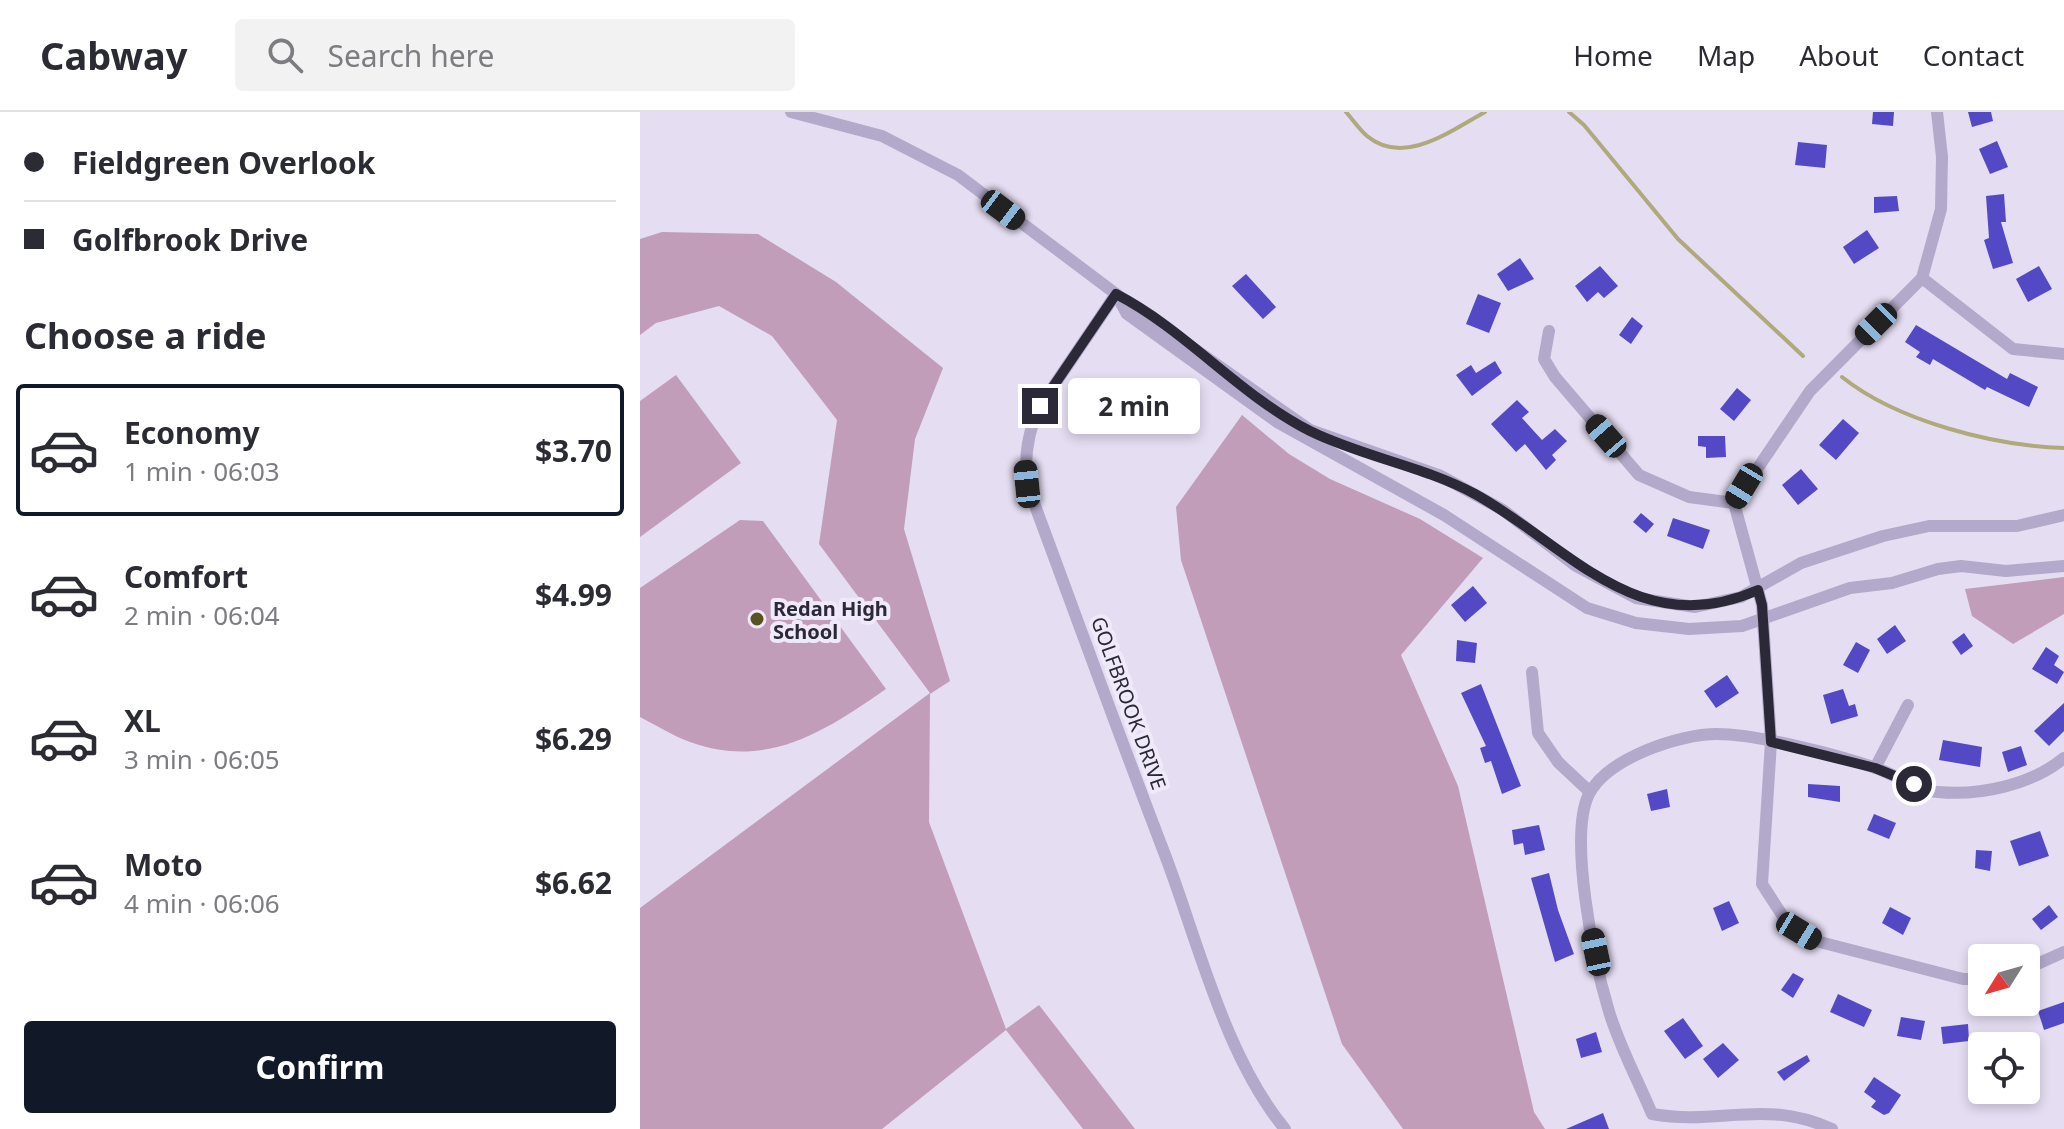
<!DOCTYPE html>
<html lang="en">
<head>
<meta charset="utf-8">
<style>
	body { margin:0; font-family:"Noto Sans",sans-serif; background:#f2f2f3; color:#2b2b33; height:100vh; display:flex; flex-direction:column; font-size:30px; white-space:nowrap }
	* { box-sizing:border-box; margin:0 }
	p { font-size:26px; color:#7c7c81 }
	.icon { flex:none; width:44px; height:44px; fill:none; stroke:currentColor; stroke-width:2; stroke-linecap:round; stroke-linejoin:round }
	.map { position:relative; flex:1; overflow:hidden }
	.drawer { display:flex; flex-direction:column; background:#fff; width:640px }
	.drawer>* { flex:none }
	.banner { display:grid; align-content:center; height:176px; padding:0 24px; background:#fff }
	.needle { width:52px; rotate:233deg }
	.controls { position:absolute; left:1328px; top:832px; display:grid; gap:16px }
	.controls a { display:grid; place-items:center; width:72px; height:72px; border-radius:8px; background:#fff; box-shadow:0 4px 12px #0003; font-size:40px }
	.end { position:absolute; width:36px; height:36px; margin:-18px; border:10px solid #2b2937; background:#fff; box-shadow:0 0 0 4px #fff }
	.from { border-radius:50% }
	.bubble { position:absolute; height:56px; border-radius:8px; background:#fff; box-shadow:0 4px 12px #0003; font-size:26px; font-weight:700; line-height:56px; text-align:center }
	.car { position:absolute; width:24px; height:48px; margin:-24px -12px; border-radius:10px; box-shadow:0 0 6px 2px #0007; background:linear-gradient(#222 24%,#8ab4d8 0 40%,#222 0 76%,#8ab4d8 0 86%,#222 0) }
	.banner b { display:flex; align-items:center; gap:28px; height:76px; font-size:30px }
	.banner b+b { border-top:2px solid #e1e1e2 }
	.banner i { width:20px; height:20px; background:#2b2b33 }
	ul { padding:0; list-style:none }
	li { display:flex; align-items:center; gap:24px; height:132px; margin:0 16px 12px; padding:0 8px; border:4px solid transparent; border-radius:8px }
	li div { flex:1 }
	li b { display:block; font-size:30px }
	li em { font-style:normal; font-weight:700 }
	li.active { border-color:#111827 }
	li>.icon { width:72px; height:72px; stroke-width:1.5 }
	h2 { padding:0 24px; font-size:36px; line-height:96px }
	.action { display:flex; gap:16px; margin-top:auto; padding:16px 24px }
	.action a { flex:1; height:92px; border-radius:8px; background:#111827; color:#fff; font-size:32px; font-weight:700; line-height:92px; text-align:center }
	header { display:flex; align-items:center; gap:48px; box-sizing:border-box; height:112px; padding:0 40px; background:#fff; border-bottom:2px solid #e1e1e2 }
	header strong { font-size:38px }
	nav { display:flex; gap:44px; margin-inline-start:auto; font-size:28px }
	.search { width:560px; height:72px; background:#f2f2f3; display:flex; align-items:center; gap:20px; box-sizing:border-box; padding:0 28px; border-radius:8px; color:#7c7c81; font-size:30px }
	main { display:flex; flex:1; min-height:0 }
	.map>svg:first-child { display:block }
	.green { fill:#c19dba }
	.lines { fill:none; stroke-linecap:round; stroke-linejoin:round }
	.stream { stroke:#afa97c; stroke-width:4 }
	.building { fill:#5349c4 }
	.minor { stroke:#b3a9ca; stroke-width:12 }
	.route { stroke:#2b2937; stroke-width:10 }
	.poi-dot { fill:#58531f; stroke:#efe9f9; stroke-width:3 }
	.labels { text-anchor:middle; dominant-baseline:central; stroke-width:8; stroke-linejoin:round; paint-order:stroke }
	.poi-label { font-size:20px; font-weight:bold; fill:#2b2937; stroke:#efe9f9; text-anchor:start }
	.street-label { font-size:20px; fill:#2b2937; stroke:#efe9f9 }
</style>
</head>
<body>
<header>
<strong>Cabway</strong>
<div class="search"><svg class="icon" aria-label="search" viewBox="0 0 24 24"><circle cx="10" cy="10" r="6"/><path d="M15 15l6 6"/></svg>Search here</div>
<nav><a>Home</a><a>Map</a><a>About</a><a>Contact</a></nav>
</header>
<main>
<section class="drawer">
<div class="banner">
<b><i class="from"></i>Fieldgreen Overlook</b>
<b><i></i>Golfbrook Drive</b>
</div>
<h2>Choose a ride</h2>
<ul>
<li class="active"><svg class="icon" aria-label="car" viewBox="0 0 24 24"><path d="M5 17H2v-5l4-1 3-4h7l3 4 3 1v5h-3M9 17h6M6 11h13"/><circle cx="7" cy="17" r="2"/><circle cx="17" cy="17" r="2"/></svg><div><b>Economy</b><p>1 min · 06:03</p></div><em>$3.70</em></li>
<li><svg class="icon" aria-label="car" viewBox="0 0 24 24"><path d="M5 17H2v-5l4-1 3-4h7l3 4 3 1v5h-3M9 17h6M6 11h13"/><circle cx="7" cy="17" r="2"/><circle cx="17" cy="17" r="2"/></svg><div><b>Comfort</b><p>2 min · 06:04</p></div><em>$4.99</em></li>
<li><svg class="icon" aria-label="car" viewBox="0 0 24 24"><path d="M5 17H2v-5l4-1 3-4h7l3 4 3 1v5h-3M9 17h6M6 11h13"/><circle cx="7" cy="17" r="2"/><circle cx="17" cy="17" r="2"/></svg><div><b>XL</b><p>3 min · 06:05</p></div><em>$6.29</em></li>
<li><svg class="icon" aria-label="car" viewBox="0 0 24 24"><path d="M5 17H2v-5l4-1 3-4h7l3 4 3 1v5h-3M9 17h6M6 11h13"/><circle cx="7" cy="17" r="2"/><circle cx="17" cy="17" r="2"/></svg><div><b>Moto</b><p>4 min · 06:06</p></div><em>$6.62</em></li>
</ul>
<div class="action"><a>Confirm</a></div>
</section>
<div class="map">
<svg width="1424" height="1017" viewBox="0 0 1424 1017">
	<rect width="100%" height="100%" fill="#e5ddf2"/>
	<g class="green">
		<polygon points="22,120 118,122 196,170 303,256 275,327 264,417 310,569 290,582 289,710 366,917 399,893 495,1017 443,1017 366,918 242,1017 0,1017 0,796 290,581 179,432 197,308 132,224 79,194 16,211 0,223 0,127"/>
		<polygon points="36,263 101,351 0,425 0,289"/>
		<polygon points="602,303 649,342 690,367 780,407 843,446 761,543 818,674 894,1000 905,1017 763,1017 702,932 541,448 536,395"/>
		<path d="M100 408 123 409 246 577C185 619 128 658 50 630 33 624 16 613 0 605V476Z"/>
		<polygon points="1424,465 1424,502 1373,532 1332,504 1325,477"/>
	</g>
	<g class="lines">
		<g class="stream">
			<path d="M706 0C713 8 720 18 727 24 764 55 812 18 845 0"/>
			<polyline points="929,0 944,13 1038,127 1163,244"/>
			<path d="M1202 265C1257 309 1354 334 1424 336"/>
		</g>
	</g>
	<g class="building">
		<polygon points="1233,0 1254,0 1253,14 1232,12"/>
		<polygon points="1328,0 1351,0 1353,9 1332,15"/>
		<polygon points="1357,29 1368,55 1350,62 1339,37"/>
		<polygon points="1158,30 1187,33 1185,56 1155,53"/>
		<polygon points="1364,82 1366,110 1361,110 1373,151 1353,157 1344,128 1349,126 1346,84"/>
		<polygon points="1257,84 1259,99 1234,101 1234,85"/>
		<polygon points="1227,118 1239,136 1214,152 1203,135"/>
		<polygon points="880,146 894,167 868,179 857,162"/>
		<polygon points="960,154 978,174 964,186 958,180 947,190 935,174"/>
		<polygon points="1399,154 1412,177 1388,190 1376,167"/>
		<polygon points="606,162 636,195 623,207 592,174"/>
		<polygon points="838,182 861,191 849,221 826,212"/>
		<polygon points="992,205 1003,214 991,232 979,223"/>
		<polygon points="1276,213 1367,267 1370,261 1398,275 1389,295 1347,275 1345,278 1293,247 1290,253 1276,245 1280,240 1265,230"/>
		<polygon points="855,249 862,261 832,284 816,263 831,253 836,261"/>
		<polygon points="1097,276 1111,288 1094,309 1080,297"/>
		<polygon points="877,288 889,300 882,306 902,328 915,317 927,329 912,343 916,348 906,358 885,332 876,340 851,312"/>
		<polygon points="1203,307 1219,321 1196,348 1179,333"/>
		<polygon points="1058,324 1085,324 1086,345 1066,346 1066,335 1058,334"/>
		<polygon points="1161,357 1178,377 1158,393 1142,373"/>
		<polygon points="1001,401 1014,412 1006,421 993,410"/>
		<polygon points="1033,406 1070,418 1063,437 1027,424"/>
		<polygon points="833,474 847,491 825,510 811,493"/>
		<polygon points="1255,513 1266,529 1247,542 1237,527"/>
		<polygon points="1324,521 1333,534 1321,543 1312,530"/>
		<polygon points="817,528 837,531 835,551 816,549"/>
		<polygon points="1216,530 1230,538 1218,561 1203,553"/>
		<polygon points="1406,535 1419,544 1414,553 1424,560 1417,572 1392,557"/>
		<polygon points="1087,563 1099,581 1076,596 1064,579"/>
		<polygon points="841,572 881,674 862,682 851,649 845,651 840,636 846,634 821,581"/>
		<polygon points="1203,577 1209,594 1215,592 1218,604 1191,612 1183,583"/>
		<polygon points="1424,591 1424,619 1409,634 1394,619"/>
		<polygon points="1303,628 1342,635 1340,655 1299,648"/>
		<polygon points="1381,634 1387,653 1368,660 1362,640"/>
		<polygon points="1168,672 1200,674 1200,690 1168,685"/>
		<polygon points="1027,677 1030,695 1011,699 1007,682"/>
		<polygon points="1234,702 1256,711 1249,727 1227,718"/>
		<polygon points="899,713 905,738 885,743 883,731 874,733 872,718"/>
		<polygon points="1400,719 1409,744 1379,754 1370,729"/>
		<polygon points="1336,738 1352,739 1350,759 1335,756"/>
		<polygon points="909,761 918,798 934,842 915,850 891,766"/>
		<polygon points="1089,789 1099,811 1082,819 1073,796"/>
		<polygon points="1409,793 1418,805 1401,818 1392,807"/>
		<polygon points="1250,795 1271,806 1263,823 1242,811"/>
		<polygon points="1153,861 1164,867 1153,886 1141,878"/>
		<polygon points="1198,882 1232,898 1224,915 1190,900"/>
		<polygon points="1424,890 1424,911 1404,918 1398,899"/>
		<polygon points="1261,905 1285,909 1281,928 1257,924"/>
		<polygon points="1043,906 1063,934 1045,947 1024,919"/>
		<polygon points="1328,912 1329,929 1303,932 1301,915"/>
		<polygon points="956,920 962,940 941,946 936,927"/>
		<polygon points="1083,931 1099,948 1078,966 1063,947"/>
		<polygon points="1167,943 1170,949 1144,969 1137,960"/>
		<polygon points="1234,965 1261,983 1249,1001 1244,1003 1231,995 1236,989 1224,980"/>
		<polygon points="963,1001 969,1017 926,1017"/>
	</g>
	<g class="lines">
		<g class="minor">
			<polyline points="151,0 242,24 318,63 476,182 670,318 801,364 863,398 936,454 996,486 1055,495 1101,485 1161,451 1243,424 1289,414 1377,414 1424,403"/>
			<polyline points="1297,0 1302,45 1301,97 1282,166 1170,279 1094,391 1122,493 1131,630 1122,772 1144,806 1176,829 1323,867 1342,867"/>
			<polyline points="1282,166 1373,237 1424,242"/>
			<polyline points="476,182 487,202 637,310 804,403 947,496 996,511 1049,517 1102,514 1210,476 1252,471 1298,457 1321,454 1366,459 1424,454"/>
			<path d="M476 182 400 294C388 319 384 345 387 372 432 493 476 615 522 735 557 824 583 942 645 1017"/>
			<polyline points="909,219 904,247 915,265 999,363 1049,385 1094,391"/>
			<polyline points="892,560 898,621 918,650 950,680"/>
			<polyline points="1235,656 1268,593"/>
			<polyline points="1386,857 1424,840"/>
			<path d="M1192 1017C1122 986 1081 1014 1012 1002 998 968 978 932 968 896 954 849 928 724 949 682 968 646 1039 622 1077 622 1117 622 1198 643 1236 656 1256 663 1278 679 1298 680 1340 684 1391 673 1424 646"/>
		</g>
	</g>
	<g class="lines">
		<path class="route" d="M400 294 476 182C546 218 599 283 670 319 723 345 783 354 835 382 929 434 998 531 1118 478L1122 493 1131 630 1235 656 1274 672"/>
	</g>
	<circle class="poi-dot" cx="117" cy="507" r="8"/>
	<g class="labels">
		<g class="poi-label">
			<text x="133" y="496">Redan High<tspan x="133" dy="23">School</tspan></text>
		</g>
		<g class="street-label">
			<text transform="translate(489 591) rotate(70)">GOLFBROOK DRIVE</text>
		</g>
	</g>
</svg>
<div class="controls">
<a><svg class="needle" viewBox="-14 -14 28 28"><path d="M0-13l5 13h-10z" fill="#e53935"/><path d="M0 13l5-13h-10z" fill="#7c7c81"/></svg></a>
<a><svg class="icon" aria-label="locate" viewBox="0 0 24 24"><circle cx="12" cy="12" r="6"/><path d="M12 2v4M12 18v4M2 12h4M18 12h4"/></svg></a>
</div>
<i class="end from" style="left:1274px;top:672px"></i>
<i class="end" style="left:400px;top:294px"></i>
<div class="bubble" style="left:428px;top:266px;width:132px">2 min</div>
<i class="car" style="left:363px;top:98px;rotate:127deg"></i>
<i class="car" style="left:1236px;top:212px;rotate:225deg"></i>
<i class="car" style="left:966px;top:324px;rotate:319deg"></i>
<i class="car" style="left:387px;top:372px;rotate:354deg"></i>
<i class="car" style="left:1104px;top:374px;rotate:211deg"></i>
<i class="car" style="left:1159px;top:819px;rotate:121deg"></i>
<i class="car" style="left:956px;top:840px;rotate:348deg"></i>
</div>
</main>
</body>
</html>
